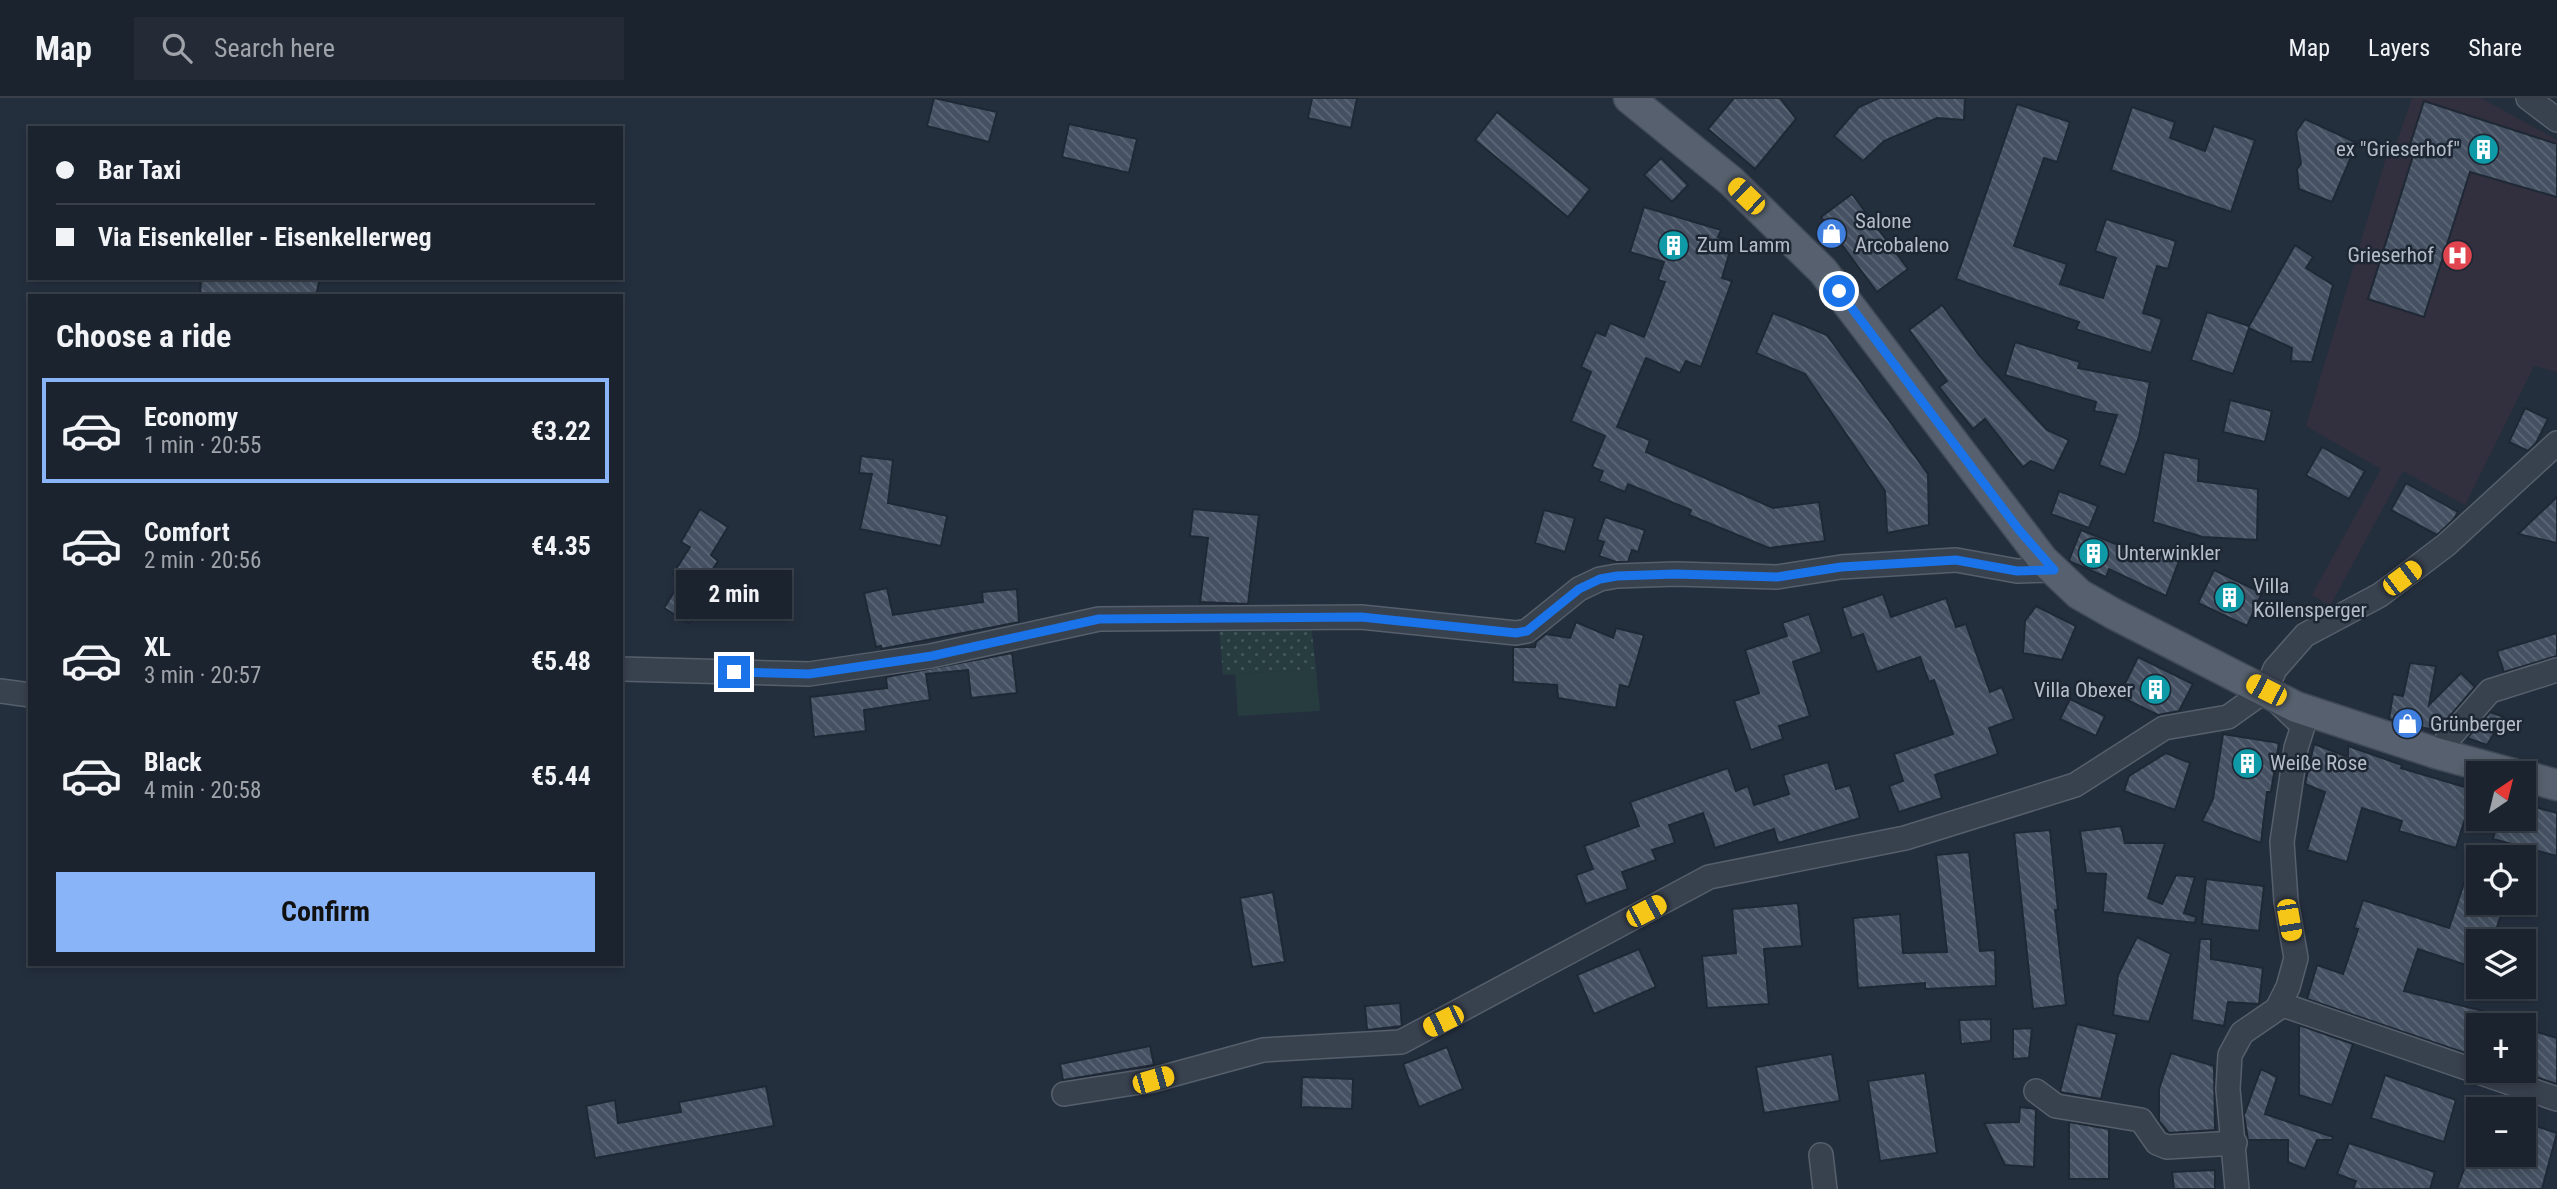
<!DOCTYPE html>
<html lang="en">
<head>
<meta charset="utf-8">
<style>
	body { margin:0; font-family:"Roboto Condensed",sans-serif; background:#242b36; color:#f1f3f6; height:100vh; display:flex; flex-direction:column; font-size:26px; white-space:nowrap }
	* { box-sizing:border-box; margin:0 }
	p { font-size:23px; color:#a0a4aa }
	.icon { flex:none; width:38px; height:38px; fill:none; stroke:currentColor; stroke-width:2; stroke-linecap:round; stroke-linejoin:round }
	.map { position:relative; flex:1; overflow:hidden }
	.side { position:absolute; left:28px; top:196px; width:595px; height:672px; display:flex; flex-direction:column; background:#1b232e; border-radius:0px; box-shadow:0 4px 10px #0003,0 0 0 2px #39404a }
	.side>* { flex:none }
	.guide { position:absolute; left:28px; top:28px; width:595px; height:154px; border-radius:0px; box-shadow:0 4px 10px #0003,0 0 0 2px #39404a; display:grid; align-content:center; height:154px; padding:0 28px; background:#1b232e }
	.needle { width:46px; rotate:35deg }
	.tools { position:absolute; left:2466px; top:663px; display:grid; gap:14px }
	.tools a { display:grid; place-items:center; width:70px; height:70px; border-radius:0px; background:#1b232e; box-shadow:0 4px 10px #0003,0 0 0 2px #39404a; font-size:35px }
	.end { position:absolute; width:32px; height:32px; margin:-16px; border:9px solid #1a73e8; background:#fff; box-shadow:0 0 0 4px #fff }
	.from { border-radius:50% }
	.bubble { position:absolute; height:49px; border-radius:0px; background:#1b232e; box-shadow:0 4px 10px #0003,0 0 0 2px #39404a; font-size:23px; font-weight:700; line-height:49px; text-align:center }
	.car { position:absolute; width:21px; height:42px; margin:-21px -10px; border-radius:9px; box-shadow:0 0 5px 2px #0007; background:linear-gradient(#f5c518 24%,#345 0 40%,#f5c518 0 76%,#345 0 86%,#f5c518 0) }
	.guide b { display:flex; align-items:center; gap:24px; height:66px; font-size:26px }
	.guide b+b { border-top:2px solid #39404a }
	.guide i { width:18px; height:18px; background:#f1f3f6 }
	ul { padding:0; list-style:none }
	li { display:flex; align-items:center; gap:21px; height:105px; margin:0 14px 10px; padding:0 14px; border:4px solid transparent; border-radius:0px }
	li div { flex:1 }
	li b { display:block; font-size:26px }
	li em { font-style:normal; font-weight:700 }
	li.selected { border-color:#8ab4f8 }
	li>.icon { width:63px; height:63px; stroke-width:1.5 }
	h2 { padding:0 28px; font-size:32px; line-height:84px }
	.cta { display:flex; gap:14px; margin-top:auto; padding:14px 28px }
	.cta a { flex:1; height:80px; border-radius:0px; background:#8ab4f8; color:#111; font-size:28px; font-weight:700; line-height:80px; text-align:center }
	header { display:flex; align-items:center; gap:42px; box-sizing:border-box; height:98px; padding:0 35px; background:#1b232e; border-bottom:2px solid #39404a }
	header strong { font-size:33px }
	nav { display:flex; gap:38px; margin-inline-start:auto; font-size:24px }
	.search { width:490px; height:63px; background:#242b36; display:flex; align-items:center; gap:18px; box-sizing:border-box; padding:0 24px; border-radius:0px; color:#a0a4aa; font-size:26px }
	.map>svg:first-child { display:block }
	.medical { fill:#32303f }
	.park { fill:url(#park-dots) }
	.pitch { fill:#263c3f }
	.building { fill:url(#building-back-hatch); stroke:#1f2835; stroke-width:2 }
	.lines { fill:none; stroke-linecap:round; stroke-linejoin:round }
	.minor-casing { stroke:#565f6c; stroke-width:26 }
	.major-casing { stroke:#414a57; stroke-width:33 }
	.minor { stroke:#38414e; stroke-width:23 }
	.major { stroke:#56606e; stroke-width:30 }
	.route { stroke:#1a73e8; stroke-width:9 }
	.labels { text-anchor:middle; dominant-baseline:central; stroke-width:5; stroke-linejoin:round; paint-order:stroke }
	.poi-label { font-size:21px; fill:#b4bcc9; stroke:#1d2633; text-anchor:start }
</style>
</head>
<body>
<header>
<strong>Map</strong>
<div class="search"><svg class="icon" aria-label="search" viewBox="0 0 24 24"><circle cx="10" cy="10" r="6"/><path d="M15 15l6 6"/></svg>Search here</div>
<nav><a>Map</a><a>Layers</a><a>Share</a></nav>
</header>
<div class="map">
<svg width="2557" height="1091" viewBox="0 0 2557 1091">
	<defs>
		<pattern id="park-dots" width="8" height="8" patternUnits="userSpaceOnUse" patternTransform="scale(1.75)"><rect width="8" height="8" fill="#263c3f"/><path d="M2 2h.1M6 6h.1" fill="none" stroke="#435659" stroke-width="1.8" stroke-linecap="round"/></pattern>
		<pattern id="building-back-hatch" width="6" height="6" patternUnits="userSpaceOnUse" patternTransform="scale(1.75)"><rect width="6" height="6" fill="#455162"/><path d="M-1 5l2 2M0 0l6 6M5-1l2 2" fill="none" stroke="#5d6877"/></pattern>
	</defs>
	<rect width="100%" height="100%" fill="#242f3e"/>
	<polygon class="medical" points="2412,0 2481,0 2557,42 2557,274 2534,268 2465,407 2403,373 2330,508 2312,497 2381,371 2306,328 2390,46 2396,46"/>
	<polygon class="park" points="1311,526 1316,571 1223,577 1219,528"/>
	<polygon class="pitch" points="1316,571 1320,613 1238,618 1235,576"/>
	<g class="building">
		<polygon points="934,0 997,14 989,44 927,28"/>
		<polygon points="1312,0 1357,0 1351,30 1308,20"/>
		<polygon points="1734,0 1780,0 1796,21 1755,71 1708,31"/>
		<polygon points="1879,0 1965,0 1964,22 1937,20 1884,43 1863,63 1834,38 1859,9"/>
		<polygon points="2424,3 2557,46 2557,99 2470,74 2424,219 2368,201 2413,58 2407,56"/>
		<polygon points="2017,6 2070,24 2057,64 2044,60 2014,148 2067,166 2060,186 2103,200 2116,160 2095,153 2106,121 2176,143 2168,171 2157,168 2143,215 2162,221 2151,255 2076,231 2079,224 1956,181"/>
		<polygon points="2132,9 2175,24 2170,40 2205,53 2214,28 2255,42 2231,114 2111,72"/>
		<polygon points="1497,14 1590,91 1568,119 1475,42"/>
		<polygon points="2305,21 2357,45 2332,104 2299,91 2297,71 2301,66 2296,34"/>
		<polygon points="1069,26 1137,41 1129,75 1062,59"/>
		<polygon points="1661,60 1688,87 1672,104 1644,77"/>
		<polygon points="1852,96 1908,171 1877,194 1821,119"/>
		<polygon points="1644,109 1721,132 1718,139 1733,143 1722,180 1732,183 1701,269 1686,263 1680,275 1646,260 1617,329 1650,342 1646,354 1773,410 1819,404 1825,443 1769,450 1689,417 1691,412 1628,386 1625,394 1599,383 1603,373 1592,369 1605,338 1571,323 1591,274 1581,269 1596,234 1605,238 1610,225 1644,239 1665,184 1658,182 1664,164 1630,154"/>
		<polygon points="2295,147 2313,159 2306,170 2333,187 2312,264 2291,263 2292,250 2249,230 2233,276 2191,262 2207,214 2249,228"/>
		<polygon points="201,180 244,182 320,180 316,198 200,198"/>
		<polygon points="1942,207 1979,257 2047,332 2069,342 2054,373 2031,363 2023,369 1985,321 1973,331 1939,289 1947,283 1909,232"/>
		<polygon points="1773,215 1827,237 1928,376 1929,427 1887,435 1885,393 1805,276 1756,255"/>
		<polygon points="2015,244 2080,264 2078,270 2150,284 2139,339 2125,377 2099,367 2117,317 2094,313 2096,304 2005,277"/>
		<polygon points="2230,302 2272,313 2265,344 2223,334"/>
		<polygon points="2525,310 2548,321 2536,345 2528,353 2509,344"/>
		<polygon points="2322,349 2365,373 2349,401 2306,377"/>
		<polygon points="2164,354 2199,361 2198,383 2258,391 2257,442 2203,439 2153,424"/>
		<polygon points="861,358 893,362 888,405 947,418 941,448 860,431 872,376 859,375"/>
		<polygon points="2406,385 2458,414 2454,421 2437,437 2391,412"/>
		<polygon points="2059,393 2098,408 2089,430 2051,416"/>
		<polygon points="2557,399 2557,445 2518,436"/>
		<polygon points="700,411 728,429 711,457 718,463 701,490 709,495 689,525 664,510 682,481 673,476 690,449 681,444"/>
		<polygon points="1193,411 1259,417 1248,506 1200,504 1208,440 1190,438"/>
		<polygon points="1544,412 1575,420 1565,454 1535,445"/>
		<polygon points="1605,419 1645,432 1638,454 1632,452 1628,464 1616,464 1599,458 1604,444 1597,442"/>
		<polygon points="2081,432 2133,453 2180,460 2166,498 2109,471 2106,479 2071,464 2069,462"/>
		<polygon points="2214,472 2262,495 2247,528 2198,505"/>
		<polygon points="887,490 893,517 983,504 982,494 1017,491 1019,524 881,551 881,548 876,549 864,495"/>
		<polygon points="1883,496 1891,519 1946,500 1956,529 1966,526 1990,594 2002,589 2014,621 1989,630 1998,656 1935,677 1942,700 1899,714 1889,688 1903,683 1894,656 1953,636 1934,582 1929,584 1920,559 1877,574 1863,536 1852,540 1842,510"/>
		<polygon points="2036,508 2076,528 2062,562 2023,555 2025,523"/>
		<polygon points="1809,516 1822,554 1793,564 1810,618 1779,628 1783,641 1751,652 1734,603 1759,595 1745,552 1787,538 1782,525"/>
		<polygon points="1576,524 1613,540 1616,530 1644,537 1629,589 1620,587 1616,610 1558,600 1557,587 1513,584 1513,549 1535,549 1536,544 1546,536 1570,540"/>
		<polygon points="2557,535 2557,558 2504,574 2497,553"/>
		<polygon points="1012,555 1017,595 971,600 968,572 926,576 930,602 864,612 866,633 814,639 810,599 887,590 886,579"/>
		<polygon points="2138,559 2193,586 2179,613 2158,617 2119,598"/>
		<polygon points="2410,565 2436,568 2429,607 2461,575 2475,589 2437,633 2389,621 2393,596 2403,598"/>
		<polygon points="2070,601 2105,618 2096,638 2060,621"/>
		<polygon points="2490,614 2504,619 2487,647 2467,640"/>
		<polygon points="2223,636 2279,645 2271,694 2267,694 2261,745 2202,723 2213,701"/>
		<polygon points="2314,646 2348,659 2348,648 2402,667 2401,670 2478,693 2478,714 2468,711 2456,750 2399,733 2402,723 2362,710 2347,764 2307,752 2325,694 2305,686"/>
		<polygon points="2166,655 2190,665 2175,712 2124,693 2129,678"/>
		<polygon points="1828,664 1836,691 1850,687 1860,720 1778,745 1774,731 1715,750 1703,715 1669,727 1675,745 1652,752 1656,762 1622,774 1628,791 1586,806 1576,777 1593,771 1584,748 1639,728 1630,704 1728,670 1736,693 1748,688 1754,707 1789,696 1783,677"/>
		<polygon points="2524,706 2557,715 2557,758 2493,741 2498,721 2524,721"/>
		<polygon points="2121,728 2125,745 2165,745 2148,800 2162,806 2176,777 2195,779 2184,815 2196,819 2195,825 2103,814 2106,776 2086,775 2080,733"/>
		<polygon points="2050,732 2058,812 2055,812 2066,907 2033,911 2014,735"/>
		<polygon points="1969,754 1980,853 1995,852 1996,888 1925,891 1925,885 1858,890 1853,820 1900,816 1903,855 1947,854 1936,757"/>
		<polygon points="2206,781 2264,788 2259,833 2202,826"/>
		<polygon points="2465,782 2478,786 2478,805 2505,805 2492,844 2478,844 2478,871 2418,851 2404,893 2483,913 2471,957 2307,901 2317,867 2343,876 2358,831 2354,830 2363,802 2449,830"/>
		<polygon points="1273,794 1285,864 1252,869 1240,800"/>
		<polygon points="1798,805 1802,848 1764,851 1769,906 1707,910 1702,858 1736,855 1732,811"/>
		<polygon points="2137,839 2171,856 2149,924 2113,917 2118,877"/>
		<polygon points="2200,841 2211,841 2211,861 2263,870 2259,906 2228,904 2224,928 2192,922"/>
		<polygon points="1639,851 1656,889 1594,916 1577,877"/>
		<polygon points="1400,905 1402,928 1367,932 1365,908"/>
		<polygon points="1991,921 1991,943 1961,946 1959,922"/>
		<polygon points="2077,926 2117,936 2101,1001 2060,994"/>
		<polygon points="2299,927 2353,946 2332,1007 2299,997"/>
		<polygon points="2032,930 2029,960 2013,961 2013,931"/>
		<polygon points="2524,930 2557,940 2557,986 2524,975"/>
		<polygon points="1150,948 1154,967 1063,982 1060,966"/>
		<polygon points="1447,949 1463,991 1419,1009 1403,966"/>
		<polygon points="2171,955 2214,968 2215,1032 2169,1035 2159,1023 2159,991"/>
		<polygon points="1832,956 1840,1003 1764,1015 1756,969"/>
		<polygon points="2261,971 2277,979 2265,1016 2333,1039 2332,1042 2317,1042 2305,1071 2288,1064 2288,1042 2248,1042 2244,1017"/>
		<polygon points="1925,975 1937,1055 1880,1063 1868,983"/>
		<polygon points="2385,977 2456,1002 2444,1044 2371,1020"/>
		<polygon points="1302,979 1353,981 1352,1011 1301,1009"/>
		<polygon points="766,988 774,1028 595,1060 586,1008 615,1002 618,1025 681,1014 679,1004"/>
		<polygon points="2020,1009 2036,1011 2034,1069 2005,1067 1984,1025 2019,1024"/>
		<polygon points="2069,1024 2109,1031 2109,1081 2069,1081"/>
		<polygon points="2524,1024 2557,1035 2542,1091 2457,1091 2469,1057 2524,1057"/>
		<polygon points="2349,1045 2435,1074 2430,1091 2353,1091 2356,1083 2337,1076"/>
		<polygon points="2215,1072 2215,1091 2174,1091 2172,1074"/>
	</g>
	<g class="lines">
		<defs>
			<g id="minor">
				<polyline points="2528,0 2557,22"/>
				<polyline points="621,571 809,576 931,558 1099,521 1361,519 1516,535 1527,533 1579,491 1600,481 1617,478 1676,476 1777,479 1841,469 1956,462 2017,473 2054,472"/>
				<polyline points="2266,592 2275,571 2305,537 2380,497 2446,447 2557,345"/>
				<polyline points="0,593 30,597"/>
				<polyline points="2436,655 2490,593 2557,572"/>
				<polyline points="2280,906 2557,1001"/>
				<polyline points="2036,993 2056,1008 2141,1022 2157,1045 2167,1049 2235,1045"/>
				<polyline points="1064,996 1153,982 1263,952 1401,944 1709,779 1905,740 2075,687 2164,630 2228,619 2266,592"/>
				<polyline points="1821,1057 1825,1091"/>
				<polyline points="2237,1091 2228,991 2230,957 2242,935 2277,911 2288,889 2296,860 2286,803 2282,744 2296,650 2303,628 2278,604"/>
			</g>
			<g id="major">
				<polyline points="1629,0 1731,83 1823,173 2043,462 2079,496 2114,516 2296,609 2436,655 2513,676"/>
				<polyline points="2524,678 2557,687"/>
			</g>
		</defs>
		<use href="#minor" class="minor-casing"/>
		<use href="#major" class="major-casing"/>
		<use href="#minor" class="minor"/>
		<use href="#major" class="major"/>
	</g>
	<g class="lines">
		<polyline class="route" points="734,574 809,576 932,558 1099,521 1361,519 1516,535 1527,533 1579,491 1600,481 1617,478 1675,476 1777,479 1841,469 1956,462 2017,473 2054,472 2019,432 1839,193"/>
	</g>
	<defs>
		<symbol id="building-disc" viewBox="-11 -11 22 22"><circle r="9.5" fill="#0f9aa8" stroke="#1d2633"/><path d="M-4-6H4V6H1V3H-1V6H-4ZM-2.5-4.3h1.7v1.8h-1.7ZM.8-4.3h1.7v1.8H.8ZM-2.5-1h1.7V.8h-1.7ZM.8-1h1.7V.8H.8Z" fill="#fff"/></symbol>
		<symbol id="shop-disc" viewBox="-11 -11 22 22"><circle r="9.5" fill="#3f7fe0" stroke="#1d2633"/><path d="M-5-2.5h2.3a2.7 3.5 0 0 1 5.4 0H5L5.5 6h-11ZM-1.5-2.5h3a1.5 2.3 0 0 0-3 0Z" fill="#fff"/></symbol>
		<symbol id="hospital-disc" viewBox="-11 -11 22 22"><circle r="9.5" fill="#e0444e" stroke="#1d2633"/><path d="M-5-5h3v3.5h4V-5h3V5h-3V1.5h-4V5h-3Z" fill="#fff"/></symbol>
	</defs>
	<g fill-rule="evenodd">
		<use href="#building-disc" x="2466" y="34" width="35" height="35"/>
		<use href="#shop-disc" x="1814" y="118" width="35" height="35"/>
		<use href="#building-disc" x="1656" y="130" width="35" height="35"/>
		<use href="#hospital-disc" x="2440" y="140" width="35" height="35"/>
		<use href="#building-disc" x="2076" y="438" width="35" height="35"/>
		<use href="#building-disc" x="2212" y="482" width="35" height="35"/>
		<use href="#building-disc" x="2138" y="574" width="35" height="35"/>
		<use href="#shop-disc" x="2390" y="608" width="35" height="35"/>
		<use href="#building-disc" x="2230" y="648" width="35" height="35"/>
	</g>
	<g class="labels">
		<g class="poi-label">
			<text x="2460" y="51" text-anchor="end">ex "Grieserhof"</text>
			<text x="1855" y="123">Salone<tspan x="1855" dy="24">Arcobaleno</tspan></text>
			<text x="1697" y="147">Zum Lamm</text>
			<text x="2434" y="157" text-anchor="end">Grieserhof</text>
			<text x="2117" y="455">Unterwinkler</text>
			<text x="2253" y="488">Villa<tspan x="2253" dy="24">Köllensperger</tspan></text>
			<text x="2133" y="592" text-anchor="end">Villa Obexer</text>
			<text x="2430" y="626">Grünberger</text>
			<text x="2270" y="665">Weiße Rose</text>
		</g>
	</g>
</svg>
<div class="tools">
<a><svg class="needle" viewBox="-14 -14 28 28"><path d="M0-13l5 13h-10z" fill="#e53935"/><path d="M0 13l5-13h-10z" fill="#a0a4aa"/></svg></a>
<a><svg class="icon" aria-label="locate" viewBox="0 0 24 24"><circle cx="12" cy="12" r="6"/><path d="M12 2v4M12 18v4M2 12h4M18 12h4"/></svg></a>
<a><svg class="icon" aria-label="layers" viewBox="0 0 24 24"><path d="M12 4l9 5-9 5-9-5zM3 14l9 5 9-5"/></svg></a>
<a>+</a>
<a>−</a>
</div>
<i class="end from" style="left:1839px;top:193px"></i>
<i class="end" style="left:734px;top:574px"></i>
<div class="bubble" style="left:676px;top:472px;width:116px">2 min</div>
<i class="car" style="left:1746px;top:98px;rotate:314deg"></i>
<i class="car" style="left:2402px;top:480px;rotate:53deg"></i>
<i class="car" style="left:2266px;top:592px;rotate:297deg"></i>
<i class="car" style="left:1646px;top:813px;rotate:62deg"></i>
<i class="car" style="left:2289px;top:822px;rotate:170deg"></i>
<i class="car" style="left:1443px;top:923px;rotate:244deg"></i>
<i class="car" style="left:1153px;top:982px;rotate:74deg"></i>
<div class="guide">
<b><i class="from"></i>Bar Taxi</b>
<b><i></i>Via Eisenkeller - Eisenkellerweg</b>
</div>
<section class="side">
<h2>Choose a ride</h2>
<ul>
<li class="selected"><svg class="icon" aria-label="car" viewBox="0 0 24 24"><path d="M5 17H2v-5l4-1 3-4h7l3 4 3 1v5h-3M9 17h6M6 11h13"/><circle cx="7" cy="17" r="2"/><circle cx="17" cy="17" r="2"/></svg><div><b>Economy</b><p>1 min · 20:55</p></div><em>€3.22</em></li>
<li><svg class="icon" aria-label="car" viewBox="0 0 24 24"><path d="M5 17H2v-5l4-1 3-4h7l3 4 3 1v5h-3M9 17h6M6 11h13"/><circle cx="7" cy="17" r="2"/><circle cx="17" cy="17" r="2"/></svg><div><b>Comfort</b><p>2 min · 20:56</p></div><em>€4.35</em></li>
<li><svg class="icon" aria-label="car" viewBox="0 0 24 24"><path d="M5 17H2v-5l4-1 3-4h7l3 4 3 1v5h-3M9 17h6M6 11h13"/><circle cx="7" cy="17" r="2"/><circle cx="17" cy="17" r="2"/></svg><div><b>XL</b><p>3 min · 20:57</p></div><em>€5.48</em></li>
<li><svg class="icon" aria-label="car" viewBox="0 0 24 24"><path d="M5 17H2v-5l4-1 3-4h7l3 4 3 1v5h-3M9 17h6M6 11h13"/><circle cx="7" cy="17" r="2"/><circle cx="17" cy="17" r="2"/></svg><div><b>Black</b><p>4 min · 20:58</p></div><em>€5.44</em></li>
</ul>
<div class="cta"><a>Confirm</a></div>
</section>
</div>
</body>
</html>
